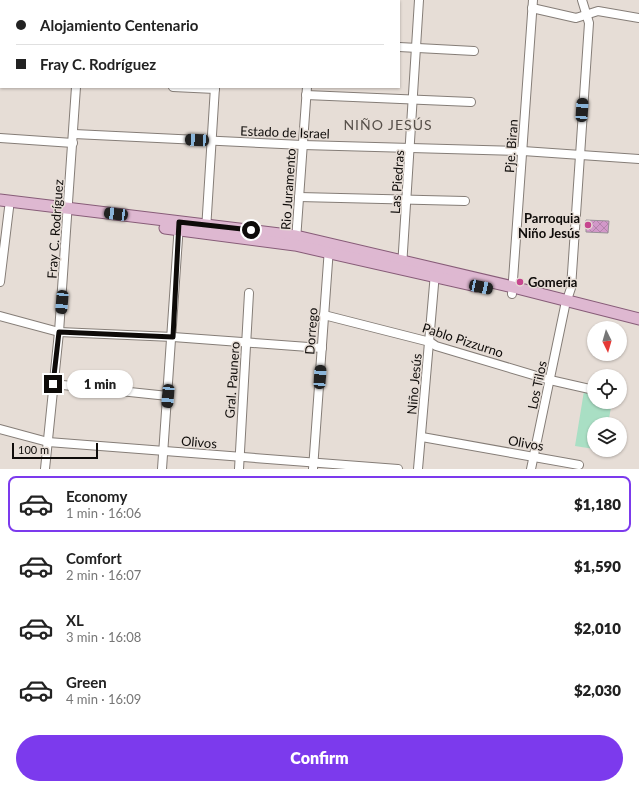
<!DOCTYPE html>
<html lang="en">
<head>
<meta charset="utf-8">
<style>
	body { margin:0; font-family:Lato,sans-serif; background:#f2f2f2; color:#222; height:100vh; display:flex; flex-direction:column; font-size:15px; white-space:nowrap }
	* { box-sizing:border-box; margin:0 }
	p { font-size:13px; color:#767676 }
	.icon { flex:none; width:22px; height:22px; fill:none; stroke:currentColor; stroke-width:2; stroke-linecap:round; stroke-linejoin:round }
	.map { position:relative; height:469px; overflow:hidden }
	.drawer { display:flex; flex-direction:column; background:#fff; flex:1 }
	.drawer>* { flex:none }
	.top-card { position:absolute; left:0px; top:0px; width:400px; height:88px; box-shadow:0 1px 3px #0004; display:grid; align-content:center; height:88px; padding:0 16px; background:#fff }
	.needle { width:26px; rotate:175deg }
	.controls { position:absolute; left:587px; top:321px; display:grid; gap:8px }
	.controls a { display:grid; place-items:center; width:40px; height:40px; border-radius:50%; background:#fff; box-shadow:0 1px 3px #0004; font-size:20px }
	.scale { position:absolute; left:12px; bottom:10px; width:86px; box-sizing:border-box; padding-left:4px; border:2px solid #0e0b09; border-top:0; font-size:11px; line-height:14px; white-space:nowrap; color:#0e0b09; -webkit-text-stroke:3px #e6ddd6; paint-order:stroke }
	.end { position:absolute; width:18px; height:18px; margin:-9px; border:5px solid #0e0b09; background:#fff; box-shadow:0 0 0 2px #fff }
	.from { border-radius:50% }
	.bubble { position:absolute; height:28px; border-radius:14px; background:#fff; box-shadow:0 1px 3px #0004; font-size:13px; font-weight:800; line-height:28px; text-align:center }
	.car { position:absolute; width:12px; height:24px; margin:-12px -6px; border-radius:5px; box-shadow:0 0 3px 1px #0007; background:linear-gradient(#222 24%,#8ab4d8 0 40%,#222 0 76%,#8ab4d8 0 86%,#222 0) }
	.top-card b { display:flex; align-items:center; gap:14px; height:38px; font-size:15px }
	.top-card b+b { border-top:1px solid #e0e0e0 }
	.top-card i { width:10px; height:10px; background:#222 }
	ul { padding:7px 0 0; list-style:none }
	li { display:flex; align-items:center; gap:12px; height:56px; margin:0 8px 6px; padding:0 8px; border:2px solid transparent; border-radius:8px }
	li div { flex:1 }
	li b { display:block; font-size:15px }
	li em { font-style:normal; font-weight:800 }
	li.on { border-color:#7c3aed }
	li>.icon { width:36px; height:36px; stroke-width:1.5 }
	.cta { display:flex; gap:8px; margin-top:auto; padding:8px 16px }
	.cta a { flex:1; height:46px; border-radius:24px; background:#7c3aed; color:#fff; font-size:16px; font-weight:800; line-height:46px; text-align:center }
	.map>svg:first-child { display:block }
	.garden { fill:#a9dfc4 }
	.building { fill:url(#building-cross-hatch); stroke:#989097 }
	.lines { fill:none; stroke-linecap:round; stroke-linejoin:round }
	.minor-casing { stroke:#857d77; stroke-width:10 }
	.major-casing { stroke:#875c78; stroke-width:13 }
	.minor { stroke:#fff; stroke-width:8 }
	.major { stroke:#deb8d1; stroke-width:11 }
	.route { stroke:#0e0b09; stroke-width:5 }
	.poi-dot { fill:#c6458e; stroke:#e6ddd6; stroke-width:1.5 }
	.labels { text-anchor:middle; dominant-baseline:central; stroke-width:3; stroke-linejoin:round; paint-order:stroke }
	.street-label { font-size:13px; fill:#0e0b09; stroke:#e6ddd6 }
	.poi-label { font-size:13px; font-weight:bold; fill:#0e0b09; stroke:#e6ddd6; text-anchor:end }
	.neighbourhood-label { font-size:14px; letter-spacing:1px; fill:#564f49; stroke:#e6ddd6 }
</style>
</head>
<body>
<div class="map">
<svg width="639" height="469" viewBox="0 0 639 469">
	<defs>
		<pattern id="building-cross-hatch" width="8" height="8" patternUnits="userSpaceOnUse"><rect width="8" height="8" fill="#d298c9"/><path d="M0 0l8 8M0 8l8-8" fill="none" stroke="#b382ab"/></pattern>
	</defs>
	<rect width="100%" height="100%" fill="#e6ddd6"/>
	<polygon class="garden" points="584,391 594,393 594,402 612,402 608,424 594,424 594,449 575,446"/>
	<polygon class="building" points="586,220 609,221 608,233 586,232"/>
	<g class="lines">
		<defs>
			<g id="minor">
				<polyline points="82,1 82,0"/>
				<polyline points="152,1 152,0"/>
				<polyline points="222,1 222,0"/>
				<polyline points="312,1 312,0"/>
				<polyline points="532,8 576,18 598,11 639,18"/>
				<polyline points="399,47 474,51"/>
				<polyline points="0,74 1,74"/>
				<polyline points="173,87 215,89"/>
				<polyline points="306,95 471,102"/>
				<polyline points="74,134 303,145 523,151 639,159"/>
				<polyline points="0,138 73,143"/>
				<polyline points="299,197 465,201"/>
				<polyline points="206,230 215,87"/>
				<polyline points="296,240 307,87"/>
				<polyline points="402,267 419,0"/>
				<polyline points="0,282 9,208"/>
				<polyline points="512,294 533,0"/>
				<polyline points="324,315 430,342 436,346 550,380 594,390"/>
				<polyline points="0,316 59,332 173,337 322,348"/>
				<polyline points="53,384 168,396"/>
				<polyline points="0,429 48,442 398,469"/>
				<polyline points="422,437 579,465"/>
				<polyline points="45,469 59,332 76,87"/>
				<polyline points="162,469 179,224"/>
				<polyline points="239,469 249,293"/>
				<polyline points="313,469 329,248"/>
				<polyline points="418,469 435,273"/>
				<polyline points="531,469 565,306 571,288 589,23 582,0"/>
			</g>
			<g id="major">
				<polyline points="0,200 296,236 513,287 639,319"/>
				<polyline points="165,228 295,245 476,286"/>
			</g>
		</defs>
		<use href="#minor" class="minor-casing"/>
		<use href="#major" class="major-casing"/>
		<use href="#minor" class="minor"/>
		<use href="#major" class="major"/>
	</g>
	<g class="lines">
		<polyline class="route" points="53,384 59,332 173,337 179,222 251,230"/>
	</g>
	<g class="poi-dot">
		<circle cx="588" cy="225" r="4"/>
		<circle cx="520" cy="282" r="4"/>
	</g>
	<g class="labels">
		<g class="street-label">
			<text transform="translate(285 132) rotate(2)">Estado de Israel</text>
			<text transform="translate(511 146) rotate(-86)">Pje. Biran</text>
			<text transform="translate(397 182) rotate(-86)">Las Piedras</text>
			<text transform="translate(288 189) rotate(-86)">Rio Juramento</text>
			<text transform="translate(55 229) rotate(-86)">Fray C. Rodríguez</text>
			<text transform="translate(311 331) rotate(-86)">Dorrego</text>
			<text transform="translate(463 340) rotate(18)">Pablo Pizzurno</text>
			<text transform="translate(232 380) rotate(-86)">Gral. Paunero</text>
			<text transform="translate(414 384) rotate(-85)">Niño Jesús</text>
			<text transform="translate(537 385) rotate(-78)">Los Tilos</text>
			<text transform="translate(199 442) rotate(5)">Olivos</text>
			<text transform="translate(526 443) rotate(10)">Olivos</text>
		</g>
		<g class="poi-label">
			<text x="580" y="218">Parroquia<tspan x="580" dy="15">Niño Jesús</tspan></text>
			<text x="528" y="282" text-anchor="start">Gomeria</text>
		</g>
		<g class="neighbourhood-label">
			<text x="388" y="124">NIÑO JESÚS</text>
		</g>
	</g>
</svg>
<div class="controls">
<a><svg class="needle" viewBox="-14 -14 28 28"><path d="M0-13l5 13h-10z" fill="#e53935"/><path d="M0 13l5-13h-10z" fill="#767676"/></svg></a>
<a><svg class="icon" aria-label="locate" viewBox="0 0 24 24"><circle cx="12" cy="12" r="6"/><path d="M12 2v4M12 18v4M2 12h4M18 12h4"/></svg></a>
<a><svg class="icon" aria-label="layers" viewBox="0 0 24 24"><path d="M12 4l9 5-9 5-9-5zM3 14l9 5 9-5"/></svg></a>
</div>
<div class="scale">100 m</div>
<i class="end from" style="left:251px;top:230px"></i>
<i class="end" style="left:53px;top:384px"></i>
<div class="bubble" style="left:67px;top:370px;width:66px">1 min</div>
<i class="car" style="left:582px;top:110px;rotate:4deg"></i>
<i class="car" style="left:197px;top:140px;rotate:273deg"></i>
<i class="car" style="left:116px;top:214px;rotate:277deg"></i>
<i class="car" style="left:481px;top:287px;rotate:102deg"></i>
<i class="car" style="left:62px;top:302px;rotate:185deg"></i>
<i class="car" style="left:320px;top:377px;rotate:4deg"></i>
<i class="car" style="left:168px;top:396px;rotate:185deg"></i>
<div class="top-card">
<b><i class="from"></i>Alojamiento Centenario</b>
<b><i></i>Fray C. Rodríguez</b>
</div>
</div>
<section class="drawer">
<ul>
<li class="on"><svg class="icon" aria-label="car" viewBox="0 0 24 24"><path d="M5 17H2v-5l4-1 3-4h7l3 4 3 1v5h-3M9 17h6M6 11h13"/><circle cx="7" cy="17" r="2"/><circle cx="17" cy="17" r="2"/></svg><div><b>Economy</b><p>1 min · 16:06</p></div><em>$1,180</em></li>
<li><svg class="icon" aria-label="car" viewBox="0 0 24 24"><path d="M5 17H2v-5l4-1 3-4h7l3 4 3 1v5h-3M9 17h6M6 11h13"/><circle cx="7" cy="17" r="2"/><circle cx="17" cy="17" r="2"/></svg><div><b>Comfort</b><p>2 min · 16:07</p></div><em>$1,590</em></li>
<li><svg class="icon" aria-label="car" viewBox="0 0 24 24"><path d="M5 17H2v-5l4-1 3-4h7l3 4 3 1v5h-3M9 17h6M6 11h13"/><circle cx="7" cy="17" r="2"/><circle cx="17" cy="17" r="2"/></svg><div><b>XL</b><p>3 min · 16:08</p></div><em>$2,010</em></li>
<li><svg class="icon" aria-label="car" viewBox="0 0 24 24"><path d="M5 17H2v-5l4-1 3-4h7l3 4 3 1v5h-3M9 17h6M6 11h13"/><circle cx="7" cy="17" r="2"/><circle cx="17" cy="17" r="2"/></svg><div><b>Green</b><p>4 min · 16:09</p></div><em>$2,030</em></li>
</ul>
<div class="cta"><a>Confirm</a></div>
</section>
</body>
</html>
